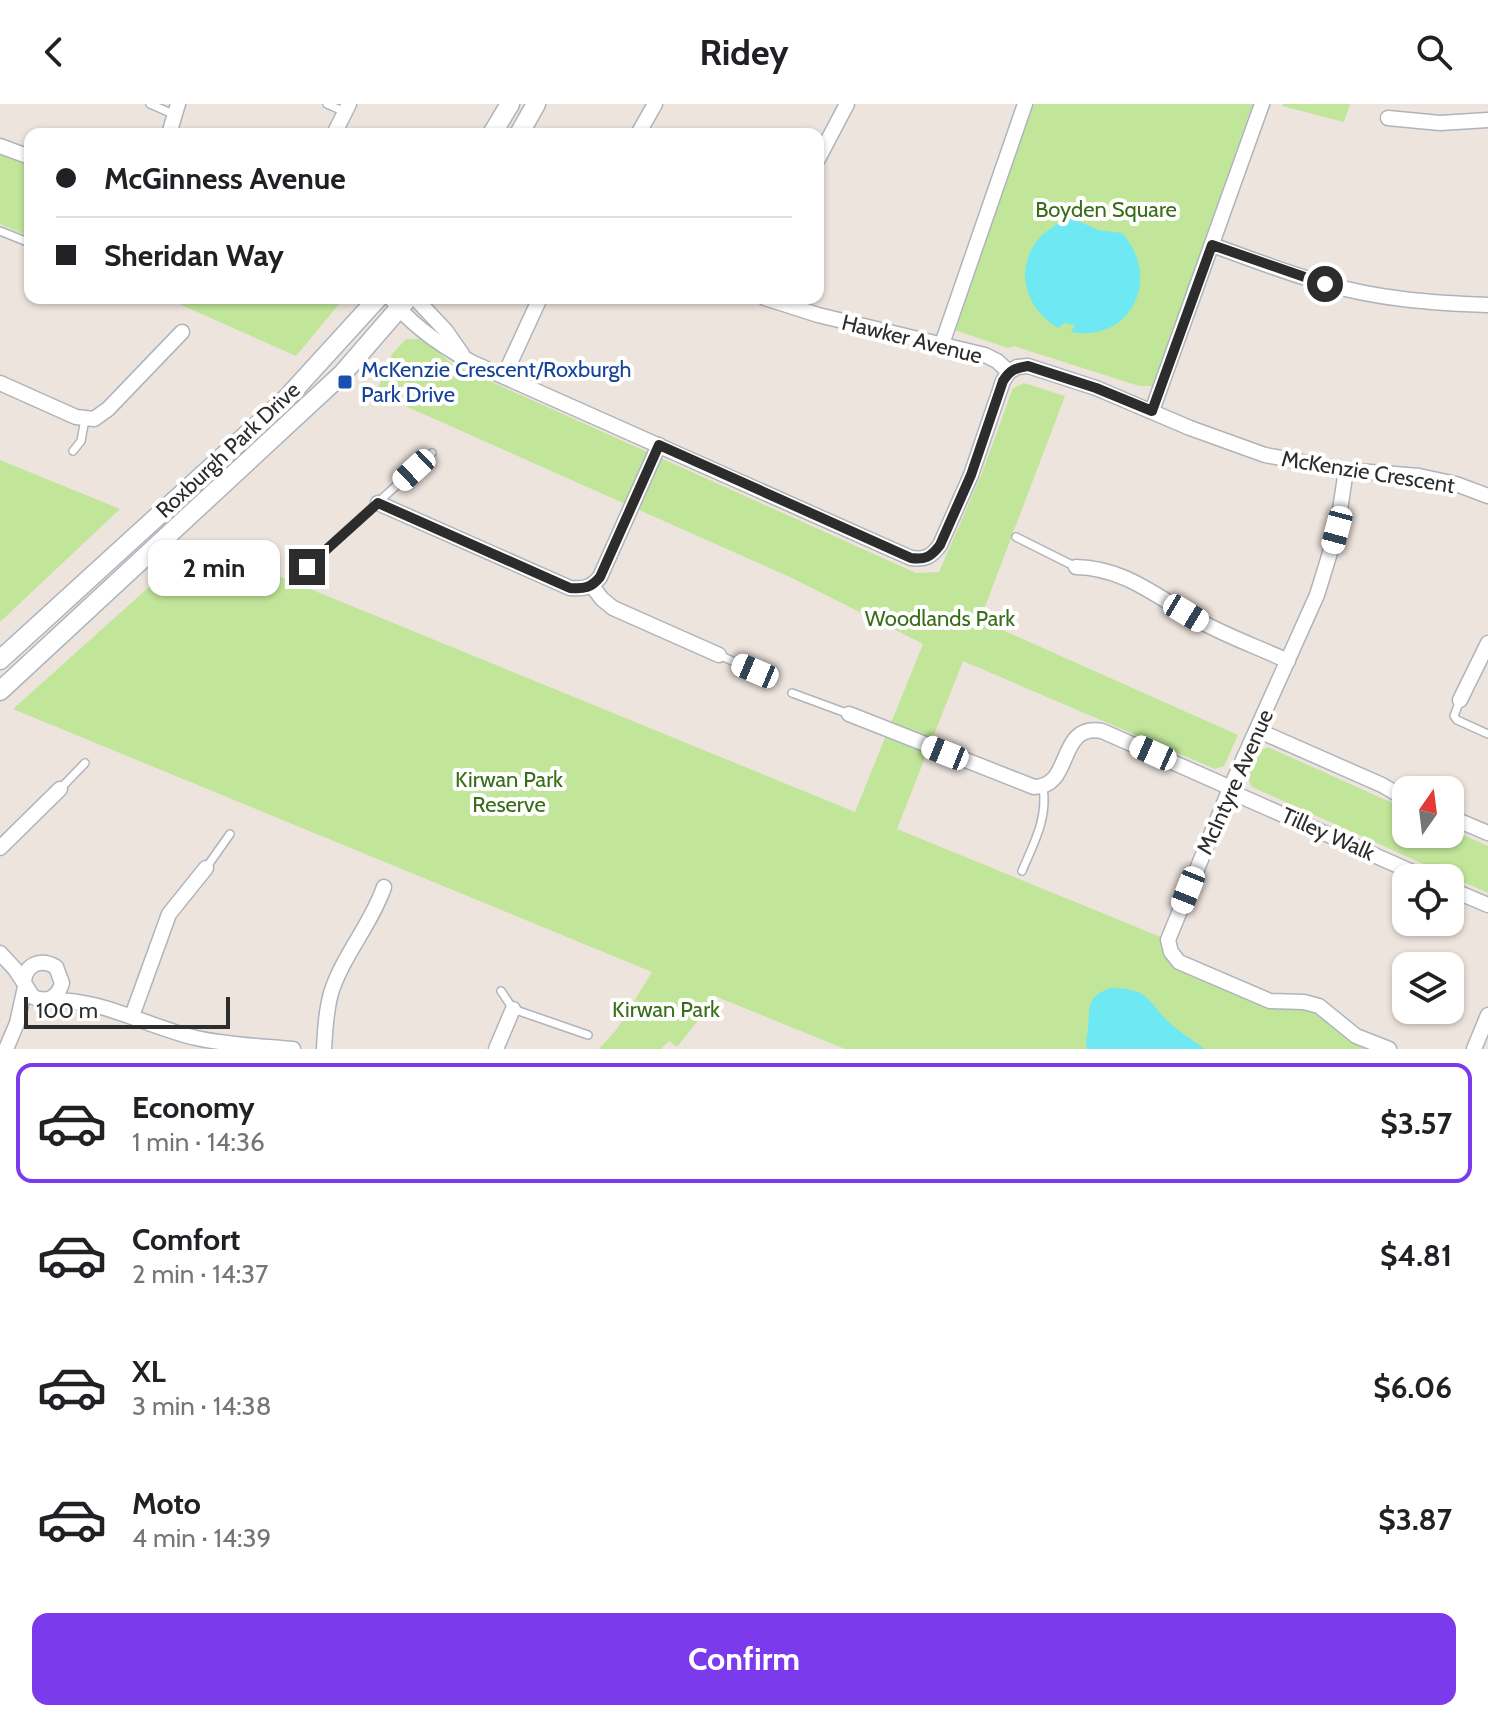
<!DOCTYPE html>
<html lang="en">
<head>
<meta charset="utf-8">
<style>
	body { margin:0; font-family:Cabin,sans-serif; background:#f2f2f2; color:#202124; height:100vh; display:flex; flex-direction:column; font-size:30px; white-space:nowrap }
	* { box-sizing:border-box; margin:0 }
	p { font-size:26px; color:#757577 }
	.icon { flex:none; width:44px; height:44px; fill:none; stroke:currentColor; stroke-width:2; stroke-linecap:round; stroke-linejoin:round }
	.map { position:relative; height:945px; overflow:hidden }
	.drawer { display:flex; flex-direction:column; background:#fff; flex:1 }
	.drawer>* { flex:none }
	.guide { position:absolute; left:24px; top:24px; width:800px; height:176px; border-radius:16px; box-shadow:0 2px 6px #0004; display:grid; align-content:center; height:176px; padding:0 32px; background:#fff }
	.needle { width:52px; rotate:14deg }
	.controls { position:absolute; left:1392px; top:672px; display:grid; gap:16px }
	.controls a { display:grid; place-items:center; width:72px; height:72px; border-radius:16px; background:#fff; box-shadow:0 2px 6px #0004; font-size:40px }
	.scale { position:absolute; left:24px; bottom:20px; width:206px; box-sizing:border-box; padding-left:8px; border:4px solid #2c2c2c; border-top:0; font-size:22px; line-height:28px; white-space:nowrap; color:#2c2c2c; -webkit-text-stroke:6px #fff; paint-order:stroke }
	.end { position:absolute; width:36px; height:36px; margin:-18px; border:10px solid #2c2c2c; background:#fff; box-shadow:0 0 0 4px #fff }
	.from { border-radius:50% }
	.bubble { position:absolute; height:56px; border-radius:16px; background:#fff; box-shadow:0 2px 6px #0004; font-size:26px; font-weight:800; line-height:56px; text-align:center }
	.car { position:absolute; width:24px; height:48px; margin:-24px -12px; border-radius:10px; box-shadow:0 0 6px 2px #0007; background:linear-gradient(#fff 24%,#345 0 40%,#fff 0 76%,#345 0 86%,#fff 0) }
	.guide b { display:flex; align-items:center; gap:28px; height:76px; font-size:30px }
	.guide b+b { border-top:2px solid #e0e0e0 }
	.guide i { width:20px; height:20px; background:#202124 }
	ul { padding:14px 0 0; list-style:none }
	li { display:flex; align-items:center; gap:24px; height:120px; margin:0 16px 12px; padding:0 16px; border:4px solid transparent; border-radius:16px }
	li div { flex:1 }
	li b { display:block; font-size:30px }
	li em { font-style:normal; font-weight:800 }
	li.on { border-color:#7c3aed }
	li>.icon { width:72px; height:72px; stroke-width:1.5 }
	.action { display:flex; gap:16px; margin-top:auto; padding:16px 32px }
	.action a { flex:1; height:92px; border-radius:16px; background:#7c3aed; color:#fff; font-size:32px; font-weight:800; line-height:92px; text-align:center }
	header { display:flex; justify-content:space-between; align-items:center; height:104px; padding:0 32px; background:#fff; font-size:36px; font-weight:800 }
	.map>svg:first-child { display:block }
	.green { fill:#c1e699 }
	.water { fill:#6ee8f3 }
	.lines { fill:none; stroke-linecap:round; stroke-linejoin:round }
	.service-casing { stroke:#aeb4bc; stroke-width:10 }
	.minor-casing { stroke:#aeb4bc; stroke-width:17 }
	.tertiary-casing { stroke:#aeb4bc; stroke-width:21 }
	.service { stroke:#fff; stroke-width:7 }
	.minor { stroke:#fff; stroke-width:14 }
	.tertiary { stroke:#fff; stroke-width:18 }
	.route { stroke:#2c2c2c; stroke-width:10 }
	.transit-dot { fill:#1a4fb4; stroke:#fff; stroke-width:3 }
	.labels { text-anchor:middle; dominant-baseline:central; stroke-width:8; stroke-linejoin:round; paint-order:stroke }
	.park-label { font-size:22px; fill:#396d18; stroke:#fff }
	.street-label { font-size:22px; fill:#2c2c2c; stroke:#fff }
	.transit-label { font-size:22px; fill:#164399; stroke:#fff; text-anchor:start }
</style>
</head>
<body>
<header><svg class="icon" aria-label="back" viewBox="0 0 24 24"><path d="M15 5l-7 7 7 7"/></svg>Ridey<svg class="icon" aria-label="search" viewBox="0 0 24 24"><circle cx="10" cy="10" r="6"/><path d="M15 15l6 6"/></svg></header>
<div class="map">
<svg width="1488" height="945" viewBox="0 0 1488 945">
	<rect width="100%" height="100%" fill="#eee4de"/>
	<g class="green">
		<polygon points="1034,0 1253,0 1153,282 1139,282 1014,242 1008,244 954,226"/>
		<polygon points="1283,0 1350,0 1344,18 1282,2"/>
		<polygon points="0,49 30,61 30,133 0,120"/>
		<polygon points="166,194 344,194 296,252"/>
		<polygon points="406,235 423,235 452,260 916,469 939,468 982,369 1013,284 1024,279 1065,292 980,516 1238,631 1224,662 1215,665 963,557 897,725 1168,836 1171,848 1270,897 1304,898 1389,945 845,945 717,893 677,943 669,937 661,945 599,945 617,925 652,868 13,605 198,439 855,708 923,540 792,474 376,289 392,250"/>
		<polygon points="0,356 120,405 0,518"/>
		<polygon points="1268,643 1406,705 1406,730 1450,730 1450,725 1488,742 1488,789 1252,683 1248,674 1261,646"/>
	</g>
	<g class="water">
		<path d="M1072 114 1098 126 1122 129C1162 173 1132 239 1071 228L1075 221 1065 219 1058 224C1008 193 1017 131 1072 114Z"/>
		<path d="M1111 884C1154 885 1146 899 1173 922 1183 930 1194 937 1205 945H1087C1085 937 1087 933 1088 925 1090 903 1086 892 1111 884Z"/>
	</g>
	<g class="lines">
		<defs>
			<g id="service">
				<polyline points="150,0 173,10"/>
				<polyline points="327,0 345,8"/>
				<polyline points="0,127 30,139"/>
				<polyline points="73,347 81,337 85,315"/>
				<polyline points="1016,433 1076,463"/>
				<polyline points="307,463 432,349"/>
				<polyline points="719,551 755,567"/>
				<polyline points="792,589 849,610"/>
				<polyline points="1460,596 1454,612 1457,616 1488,630"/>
				<polyline points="60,685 85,659"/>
				<polyline points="206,764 230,730"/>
				<path d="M1022 767C1034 739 1048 714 1043 683"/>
				<polyline points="501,887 513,905 588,931"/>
			</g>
			<g id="minor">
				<polyline points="1388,14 1440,19 1488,16"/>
				<polyline points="169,30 178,0"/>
				<polyline points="334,30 349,0"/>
				<polyline points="638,30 655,0"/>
				<polyline points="0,42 30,53"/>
				<polyline points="818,55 847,0"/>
				<path d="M1212 141C1249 154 1286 169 1323 179 1377 195 1432 199 1488 201"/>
				<path d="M391 194C410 221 442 242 471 258L911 454C925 456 931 453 940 441L971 371 1003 277 1009 268 1017 263 1028 262 1096 284 1190 324 1265 351 1346 366 1419 372 1456 380 1488 392"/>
				<polyline points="415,194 446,227 462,250"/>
				<polyline points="765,194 818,211 985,251 997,257 1009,268"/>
				<polyline points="942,240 1025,0"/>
				<polyline points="504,272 540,194"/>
				<polyline points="0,279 76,313 94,315 108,305 182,228"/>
				<polyline points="1152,307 1262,0"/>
				<polyline points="1346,366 1337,426 1317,491 1229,687 1168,836 1171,848 1179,858 1270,897 1304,898 1319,902 1356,932 1389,945"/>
				<path d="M378 399 570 484C584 485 591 484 600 473L659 341"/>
				<path d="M1076 463C1125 464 1157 493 1198 516 1226 532 1258 543 1288 557"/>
				<polyline points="592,482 602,495 613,504 719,551"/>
				<polyline points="1460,596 1488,539"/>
				<path d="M849 610 1034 683C1074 683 1056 619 1102 627L1231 684"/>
				<polyline points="1257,626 1382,681 1406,695"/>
				<polyline points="1229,687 1426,774"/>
				<polyline points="1450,713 1488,729"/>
				<polyline points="0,744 60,685"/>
				<polyline points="1450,785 1488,801"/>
				<path d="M0 849 15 865 33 893C47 899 58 894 62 879L56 863C41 854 26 860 24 877"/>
				<path d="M48 896C101 894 145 922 196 934 228 941 261 942 293 945"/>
				<polyline points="132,912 169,810 206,764"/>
				<polyline points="6,945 17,919 25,883"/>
				<path d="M324 945C325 926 326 907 331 889 343 851 371 821 384 783"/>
				<polyline points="496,945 513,905"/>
				<polyline points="1474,945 1488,911"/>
			</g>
			<g id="tertiary">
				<polyline points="492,30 510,0"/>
				<polyline points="519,30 536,0"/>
				<polyline points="0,556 285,296 378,194"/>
				<polyline points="0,587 343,269 408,194"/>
			</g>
		</defs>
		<use href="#service" class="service-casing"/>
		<use href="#minor" class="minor-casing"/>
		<use href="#tertiary" class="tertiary-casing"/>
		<use href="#service" class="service"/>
		<use href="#minor" class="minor"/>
		<use href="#tertiary" class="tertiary"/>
	</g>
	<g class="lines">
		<path class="route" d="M307 463 378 399 570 484C584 485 591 484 600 473L659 341 911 454C925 456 931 453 940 441L971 371 1003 277C1010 266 1015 264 1028 262L1096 284 1152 307 1212 141 1325 180"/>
	</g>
	<rect class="transit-dot" x="337" y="270" width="16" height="16" rx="4"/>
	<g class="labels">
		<g class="park-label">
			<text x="1106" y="105">Boyden Square</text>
			<text x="940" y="514">Woodlands Park</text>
			<text x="509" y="675">Kirwan Park<tspan x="509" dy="25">Reserve</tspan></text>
			<text x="666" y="905">Kirwan Park</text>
		</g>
		<g class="street-label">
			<text transform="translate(912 235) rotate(14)">Hawker Avenue</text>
			<text transform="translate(228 346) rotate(-43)">Roxburgh Park Drive</text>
			<text transform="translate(1368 368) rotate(9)">McKenzie Crescent</text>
			<text transform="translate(1235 678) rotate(-66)">McIntyre Avenue</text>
			<text transform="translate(1328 730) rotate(24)">Tilley Walk</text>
		</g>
		<g class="transit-label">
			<text x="361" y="265">McKenzie Crescent/Roxburgh<tspan x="361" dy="25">Park Drive</tspan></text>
		</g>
	</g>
</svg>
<div class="controls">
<a><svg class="needle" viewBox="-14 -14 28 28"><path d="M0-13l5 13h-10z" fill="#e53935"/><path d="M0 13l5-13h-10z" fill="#757577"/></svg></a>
<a><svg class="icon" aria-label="locate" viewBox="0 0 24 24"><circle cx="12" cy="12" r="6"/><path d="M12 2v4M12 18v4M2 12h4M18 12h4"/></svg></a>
<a><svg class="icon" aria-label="layers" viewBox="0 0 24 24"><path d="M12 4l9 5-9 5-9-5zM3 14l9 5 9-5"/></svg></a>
</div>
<div class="scale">100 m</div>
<i class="end from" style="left:1325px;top:180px"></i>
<i class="end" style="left:307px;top:463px"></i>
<div class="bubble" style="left:148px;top:436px;width:132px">2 min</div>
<i class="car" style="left:414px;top:366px;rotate:227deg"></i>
<i class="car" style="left:1337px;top:426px;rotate:195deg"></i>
<i class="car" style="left:1186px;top:509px;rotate:121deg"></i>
<i class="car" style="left:755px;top:567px;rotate:293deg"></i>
<i class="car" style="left:945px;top:649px;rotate:292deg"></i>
<i class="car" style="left:1153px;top:649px;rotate:294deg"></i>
<i class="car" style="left:1188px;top:786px;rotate:202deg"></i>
<div class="guide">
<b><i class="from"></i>McGinness Avenue</b>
<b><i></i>Sheridan Way</b>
</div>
</div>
<section class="drawer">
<ul>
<li class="on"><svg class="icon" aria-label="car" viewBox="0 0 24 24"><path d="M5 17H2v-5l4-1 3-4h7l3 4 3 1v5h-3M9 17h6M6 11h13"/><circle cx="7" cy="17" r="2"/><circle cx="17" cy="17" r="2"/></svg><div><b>Economy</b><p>1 min · 14:36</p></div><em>$3.57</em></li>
<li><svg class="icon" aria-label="car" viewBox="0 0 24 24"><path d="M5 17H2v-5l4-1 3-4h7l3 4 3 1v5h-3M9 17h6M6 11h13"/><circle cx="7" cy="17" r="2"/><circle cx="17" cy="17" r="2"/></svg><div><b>Comfort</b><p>2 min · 14:37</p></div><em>$4.81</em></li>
<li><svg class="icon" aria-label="car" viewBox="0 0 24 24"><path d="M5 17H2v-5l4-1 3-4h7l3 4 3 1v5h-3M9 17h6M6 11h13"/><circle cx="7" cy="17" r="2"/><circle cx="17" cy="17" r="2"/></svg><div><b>XL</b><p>3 min · 14:38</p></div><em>$6.06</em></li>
<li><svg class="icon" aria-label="car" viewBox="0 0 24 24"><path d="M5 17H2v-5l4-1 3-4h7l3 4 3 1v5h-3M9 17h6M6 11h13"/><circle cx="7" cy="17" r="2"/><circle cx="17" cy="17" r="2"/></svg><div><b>Moto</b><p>4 min · 14:39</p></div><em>$3.87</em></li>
</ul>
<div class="action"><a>Confirm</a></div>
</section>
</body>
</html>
